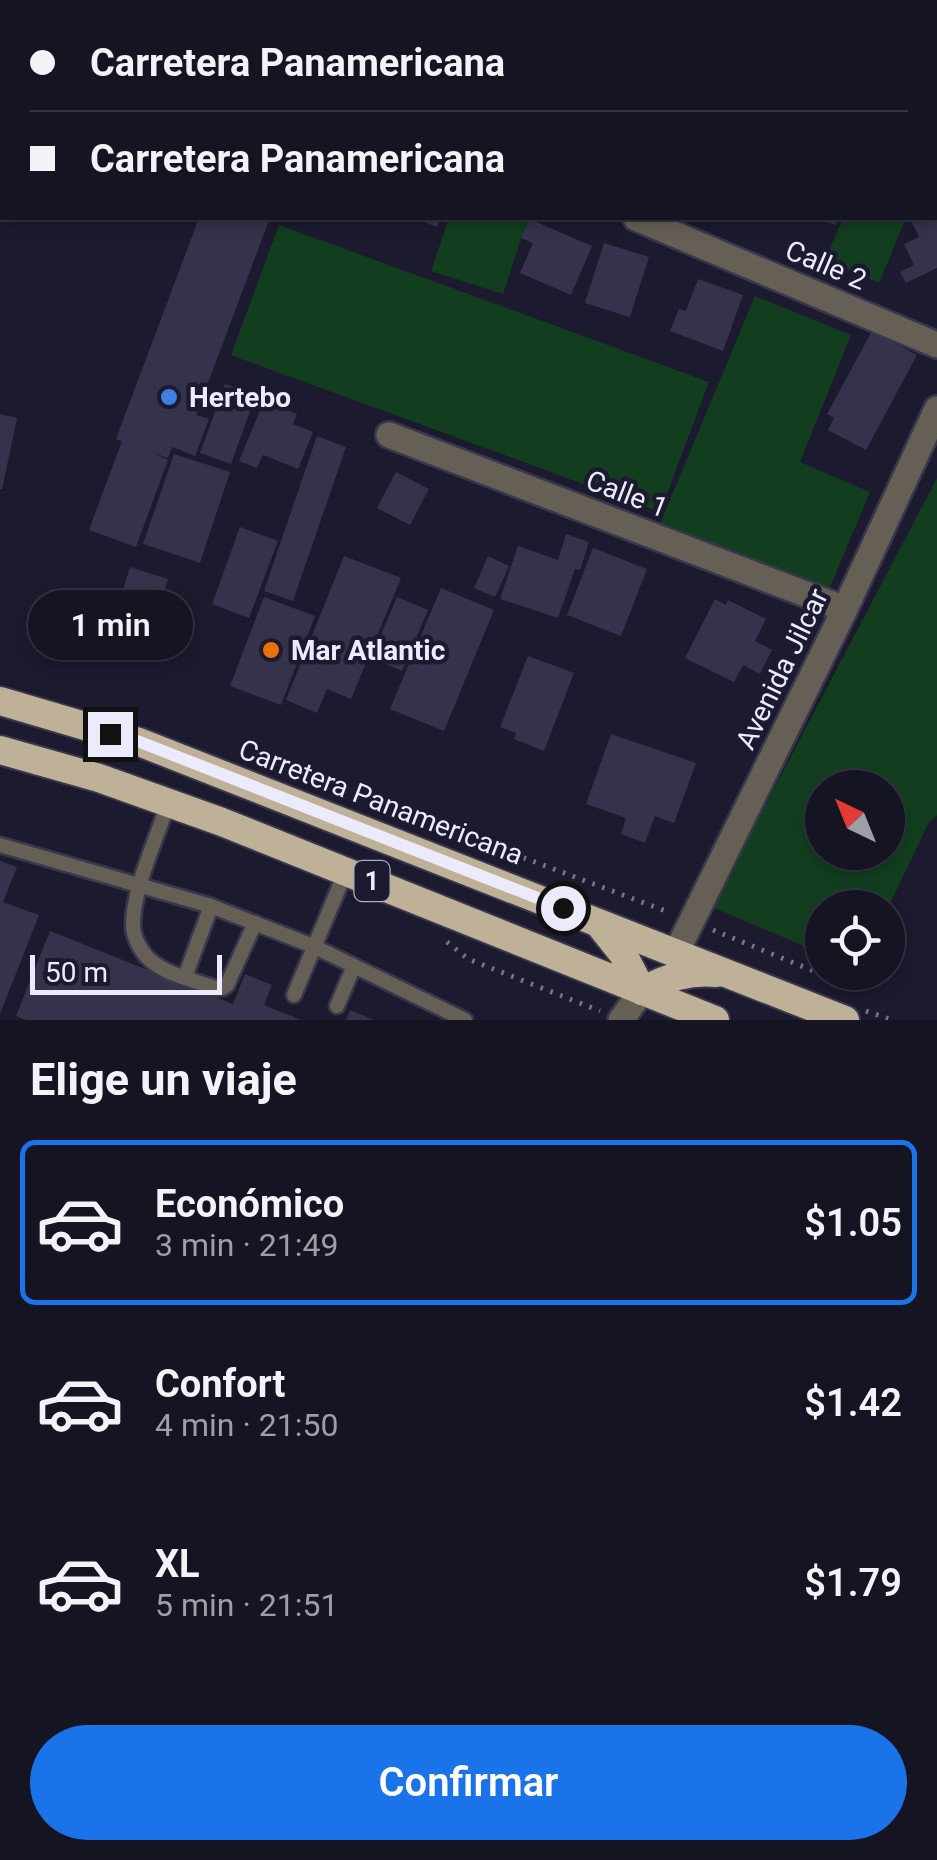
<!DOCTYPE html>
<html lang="es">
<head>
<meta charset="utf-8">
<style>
	body { margin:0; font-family:Roboto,sans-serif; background:#212130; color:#f1f3f6; height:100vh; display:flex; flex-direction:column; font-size:38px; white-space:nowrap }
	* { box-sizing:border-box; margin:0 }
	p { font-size:32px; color:#9d9ea6 }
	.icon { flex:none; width:55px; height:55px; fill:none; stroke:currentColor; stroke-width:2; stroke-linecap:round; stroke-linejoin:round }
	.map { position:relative; height:1020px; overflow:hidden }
	.drawer { display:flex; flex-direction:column; background:#141423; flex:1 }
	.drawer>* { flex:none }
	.hud { position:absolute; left:0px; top:0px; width:938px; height:220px; box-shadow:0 5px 15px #0003,0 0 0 2px #333341; display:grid; align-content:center; height:220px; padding:0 30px; background:#141423 }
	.needle { width:65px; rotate:317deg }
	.tools { position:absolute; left:805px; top:770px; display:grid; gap:20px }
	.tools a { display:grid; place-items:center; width:100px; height:100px; border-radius:50%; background:#141423; box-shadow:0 5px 15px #0003,0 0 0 2px #333341; font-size:50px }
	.scale { position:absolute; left:30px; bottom:25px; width:192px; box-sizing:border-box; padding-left:10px; border:5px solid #ebebfb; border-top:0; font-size:28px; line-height:35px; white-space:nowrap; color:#ebebfb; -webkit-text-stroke:8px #1b1a2f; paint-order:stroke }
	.end { position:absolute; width:45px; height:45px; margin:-22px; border:12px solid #ebebfb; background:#111; box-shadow:0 0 0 5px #111 }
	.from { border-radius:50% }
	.bubble { position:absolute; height:70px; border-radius:35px; background:#141423; box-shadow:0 5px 15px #0003,0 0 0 2px #333341; font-size:32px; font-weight:600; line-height:70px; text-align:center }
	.hud b { display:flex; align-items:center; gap:35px; height:95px; font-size:38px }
	.hud b+b { border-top:2px solid #333341 }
	.hud i { width:25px; height:25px; background:#f1f3f6 }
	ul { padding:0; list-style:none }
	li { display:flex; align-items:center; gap:30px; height:165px; margin:0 20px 15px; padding:0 10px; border:5px solid transparent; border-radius:15px }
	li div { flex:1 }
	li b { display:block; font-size:38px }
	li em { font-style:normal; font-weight:600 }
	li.current { border-color:#1a73e8 }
	li>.icon { width:90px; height:90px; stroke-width:1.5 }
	h2 { padding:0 30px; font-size:45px; line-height:120px }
	.primary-button { display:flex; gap:20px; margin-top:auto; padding:20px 30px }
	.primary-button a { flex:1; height:115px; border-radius:60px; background:#1a73e8; color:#fff; font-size:40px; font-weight:600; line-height:115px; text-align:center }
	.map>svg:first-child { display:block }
	.green { fill:#123e1f; fill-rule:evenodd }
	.building { fill:#34334b }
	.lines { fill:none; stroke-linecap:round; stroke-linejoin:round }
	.service-casing { stroke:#38374c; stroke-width:19 }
	.minor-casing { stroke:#38374c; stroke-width:30 }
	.tertiary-casing { stroke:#38374c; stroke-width:30 }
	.trunk-casing { stroke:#38374c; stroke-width:32 }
	.path { stroke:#77778a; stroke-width:5; stroke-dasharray:2.5 8; stroke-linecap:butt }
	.service { stroke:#665f55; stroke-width:14 }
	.minor { stroke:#665f55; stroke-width:25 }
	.tertiary { stroke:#665f55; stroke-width:25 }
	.trunk { stroke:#bfb098; stroke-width:28 }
	.route { stroke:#ebebfb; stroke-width:12 }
	.shop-dot { fill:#3f7fe0; stroke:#1b1a2f; stroke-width:4 }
	.food-dot { fill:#e8710a; stroke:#1b1a2f; stroke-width:4 }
	.labels { text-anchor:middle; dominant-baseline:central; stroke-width:9; stroke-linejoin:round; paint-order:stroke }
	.shield { fill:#1b1a2f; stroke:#adacbe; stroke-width:2.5 }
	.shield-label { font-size:25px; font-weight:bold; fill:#ebebfb }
	.street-label { font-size:28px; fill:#ebebfb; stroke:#1b1a2f }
	.poi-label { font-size:28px; font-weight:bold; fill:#ebebfb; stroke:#1b1a2f; text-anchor:start }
</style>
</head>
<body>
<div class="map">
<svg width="937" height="1020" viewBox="0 0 937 1020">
	<rect width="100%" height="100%" fill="#1b1a2f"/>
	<g class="green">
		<polygon points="449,218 528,218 503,294 431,271"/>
		<polygon points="843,218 906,218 879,283 825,261"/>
		<polygon points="279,225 709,382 660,512 231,355"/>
		<polygon points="755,296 851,335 800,462 870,492 828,592 660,524"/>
		<path d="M937 478V815L928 824 888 908H822V954L712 907ZM822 788H888V852H822Z"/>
	</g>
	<g class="building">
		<polygon points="199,218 270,218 196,415 209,419 195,456 172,447 168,458 152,452 168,460 136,547 89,530 122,441 116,439"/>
		<polygon points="413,218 441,218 437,227"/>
		<polygon points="813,218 838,218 836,225"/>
		<polygon points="910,218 937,218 937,268 906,283 900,272 914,265 904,244 919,237"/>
		<polygon points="529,219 592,246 571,295 520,273 533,243 521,238"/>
		<polygon points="604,243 649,257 630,317 585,303"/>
		<polygon points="698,279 743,295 723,351 670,331 679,309 686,311"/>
		<polygon points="872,331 917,355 866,450 828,430 834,418 827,414"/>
		<polygon points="225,384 256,395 231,464 200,453"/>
		<polygon points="264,401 297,414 293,424 313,432 298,469 263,455 257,468 239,461"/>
		<polygon points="0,414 17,418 2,489 0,489"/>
		<polygon points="317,436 346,447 293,601 264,591"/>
		<polygon points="174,454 230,472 200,563 143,544"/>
		<polygon points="396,472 429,489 410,525 377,508"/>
		<polygon points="240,527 278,541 249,618 212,604"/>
		<polygon points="566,534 589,542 580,570 575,569 558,618 500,599 518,546 558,560"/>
		<polygon points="593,548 647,569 621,636 567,615"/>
		<polygon points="344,556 401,578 351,699 327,689 317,713 286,700"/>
		<polygon points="488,556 509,566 495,597 474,588"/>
		<polygon points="130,567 168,579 149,642 133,637 130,649 107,642"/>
		<polygon points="441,588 494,610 444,731 390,709"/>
		<polygon points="264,597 315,616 281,705 230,686"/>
		<polygon points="397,597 428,610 402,671 371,658"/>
		<polygon points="715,599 726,605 728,600 766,619 755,641 772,650 760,674 743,665 734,682 685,658"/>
		<polygon points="528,656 574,673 544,751 514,739 516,733 500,727"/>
		<polygon points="611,734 696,763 674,823 655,816 645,843 621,834 626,818 586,804"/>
		<polygon points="0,861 17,867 3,902 39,915 0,1014"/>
		<polygon points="50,931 233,1004 245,974 272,985 264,1005 301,1020 26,1020 16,1016"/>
		<polygon points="350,1010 374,1020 346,1020"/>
	</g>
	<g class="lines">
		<defs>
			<g id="service">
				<path d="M168 803C157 839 133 887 133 925 133 937 141 952 150 960 167 975 194 980 215 988H223L227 985 255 923"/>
				<polyline points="0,845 211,906 313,946 465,1020"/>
				<polyline points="185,977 211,906"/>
				<polyline points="294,995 346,871"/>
				<polyline points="337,1006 354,966"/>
			</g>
			<g id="minor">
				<polyline points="636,218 937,345"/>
				<polyline points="389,435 845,609"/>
				<polyline points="676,953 845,609 937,409"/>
			</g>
			<polyline id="tertiary" points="621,1020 642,991"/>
			<g id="trunk">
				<polyline points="0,701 139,742 845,1020"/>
				<polyline points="0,750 99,778 222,822 715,1020"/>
				<polyline points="600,925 623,954 642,991"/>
				<path d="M642 991C666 978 689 970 717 973"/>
			</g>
		</defs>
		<use href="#service" class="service-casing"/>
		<use href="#minor" class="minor-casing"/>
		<use href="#tertiary" class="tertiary-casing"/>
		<use href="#trunk" class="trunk-casing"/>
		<g class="path">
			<polyline points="493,851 511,853 671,913"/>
			<polyline points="713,930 821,974 834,985"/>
			<polyline points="447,942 468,959 600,1011"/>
			<polyline points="866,1011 892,1020"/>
		</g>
		<use href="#service" class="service"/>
		<use href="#minor" class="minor"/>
		<use href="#tertiary" class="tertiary"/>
		<use href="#trunk" class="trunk"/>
	</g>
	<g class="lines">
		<polyline class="route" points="110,734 140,742 563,908"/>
	</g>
	<circle class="shop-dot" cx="169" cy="397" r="10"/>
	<circle class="food-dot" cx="271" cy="650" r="10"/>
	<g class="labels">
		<rect class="shield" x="354.5" y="861" width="35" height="40" rx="8"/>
		<g class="shield-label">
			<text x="372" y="881">1</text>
		</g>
		<g class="street-label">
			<text transform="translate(826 265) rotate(23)">Calle 2</text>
			<text transform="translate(627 494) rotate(21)">Calle 1</text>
			<text transform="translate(782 669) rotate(-64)">Avenida Jilcar</text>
			<text transform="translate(381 802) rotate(21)">Carretera Panamericana</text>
		</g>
		<g class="poi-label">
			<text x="189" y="397">Hertebo</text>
			<text x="291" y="650">Mar Atlantic</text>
		</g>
	</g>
</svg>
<div class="tools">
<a><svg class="needle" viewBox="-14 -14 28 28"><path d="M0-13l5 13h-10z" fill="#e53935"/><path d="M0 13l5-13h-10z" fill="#9d9ea6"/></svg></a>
<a><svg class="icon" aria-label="locate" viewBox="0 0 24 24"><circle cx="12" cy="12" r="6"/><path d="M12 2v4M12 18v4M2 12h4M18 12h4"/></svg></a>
</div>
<div class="scale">50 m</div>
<i class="end from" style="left:563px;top:908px"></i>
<i class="end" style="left:110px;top:734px"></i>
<div class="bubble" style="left:28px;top:590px;width:165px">1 min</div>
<div class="hud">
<b><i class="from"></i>Carretera Panamericana</b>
<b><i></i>Carretera Panamericana</b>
</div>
</div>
<section class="drawer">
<h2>Elige un viaje</h2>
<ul>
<li class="current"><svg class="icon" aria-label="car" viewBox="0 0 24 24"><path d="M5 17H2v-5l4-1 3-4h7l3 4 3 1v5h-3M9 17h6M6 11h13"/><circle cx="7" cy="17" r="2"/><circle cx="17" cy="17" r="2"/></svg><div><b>Económico</b><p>3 min · 21:49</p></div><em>$1.05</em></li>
<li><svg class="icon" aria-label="car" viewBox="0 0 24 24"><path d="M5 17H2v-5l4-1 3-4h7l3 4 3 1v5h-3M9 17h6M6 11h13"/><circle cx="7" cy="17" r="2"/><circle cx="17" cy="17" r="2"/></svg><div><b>Confort</b><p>4 min · 21:50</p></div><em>$1.42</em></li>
<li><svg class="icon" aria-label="car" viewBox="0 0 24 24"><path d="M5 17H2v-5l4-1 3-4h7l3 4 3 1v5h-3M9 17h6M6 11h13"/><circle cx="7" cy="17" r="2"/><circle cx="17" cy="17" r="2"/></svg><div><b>XL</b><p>5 min · 21:51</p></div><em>$1.79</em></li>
</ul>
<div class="primary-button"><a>Confirmar</a></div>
</section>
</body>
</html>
